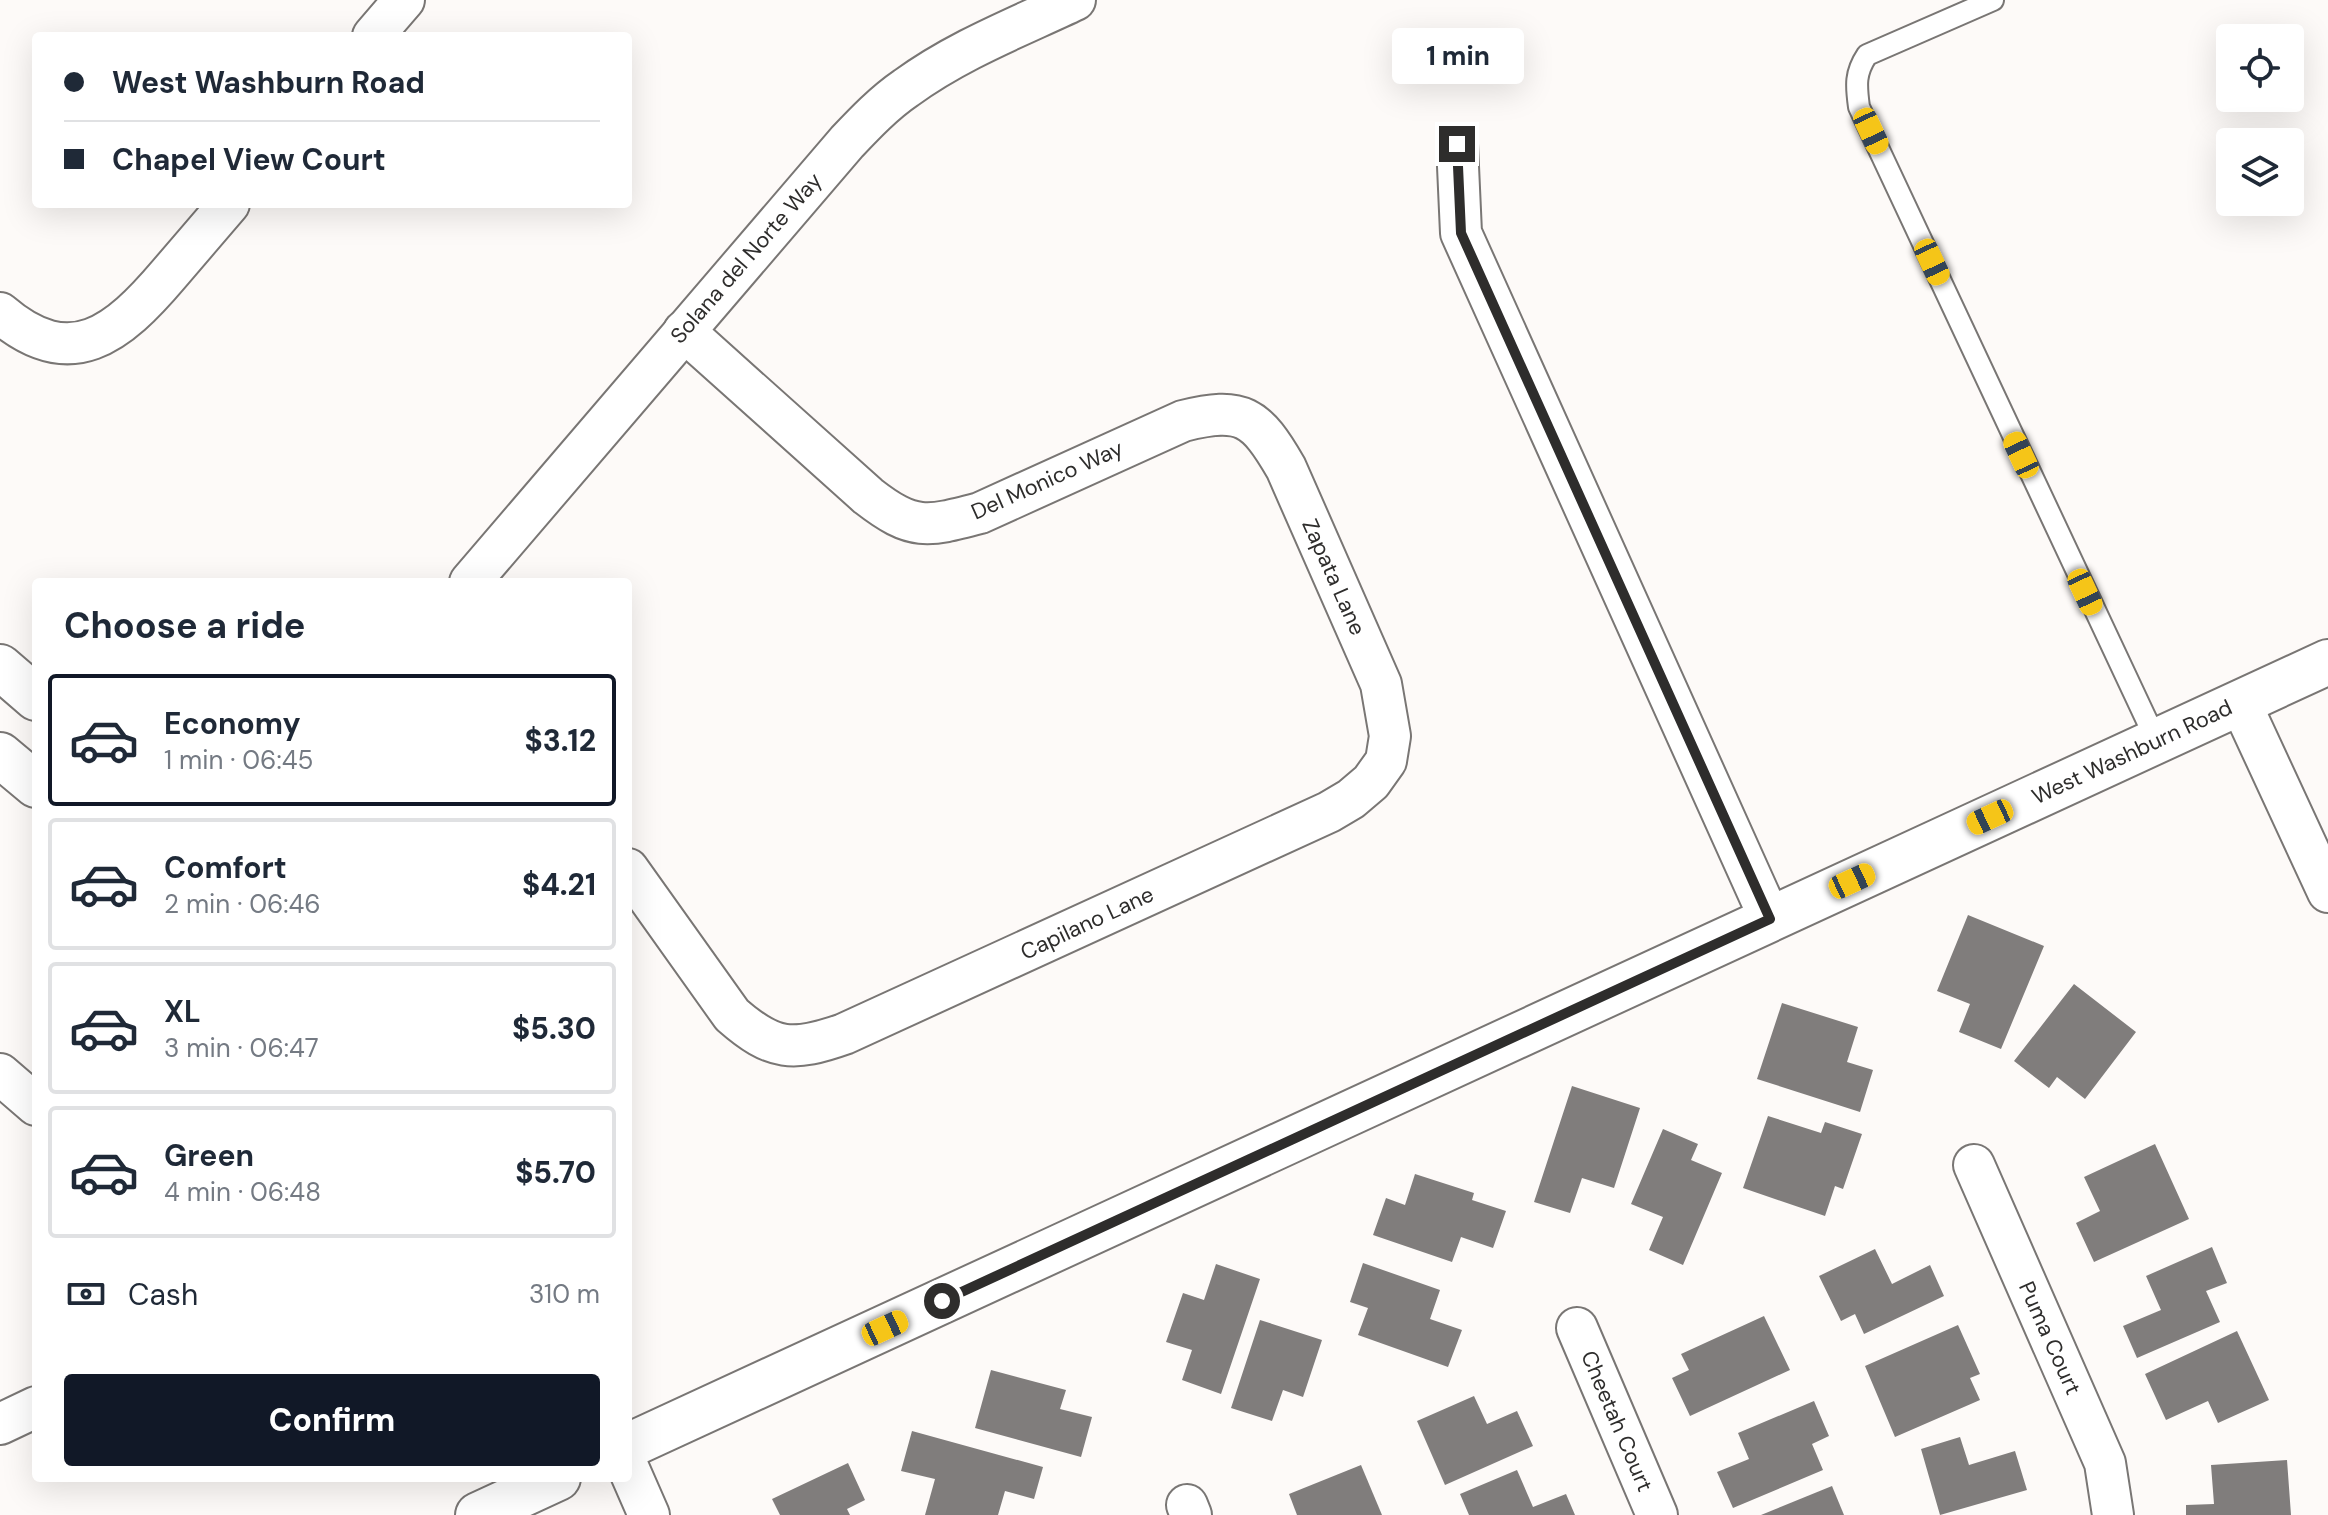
<!DOCTYPE html>
<html lang="en">
<head>
<meta charset="utf-8">
<style>
	body { margin:0; font-family:"DM Sans",sans-serif; background:#f2f2f3; color:#1f2937; height:100vh; display:flex; flex-direction:column; font-size:30px; white-space:nowrap }
	* { box-sizing:border-box; margin:0 }
	p { font-size:26px; color:#747a83 }
	.icon { flex:none; width:44px; height:44px; fill:none; stroke:currentColor; stroke-width:2; stroke-linecap:round; stroke-linejoin:round }
	.map { position:relative; flex:1; overflow:hidden }
	.sheet { position:absolute; left:32px; top:578px; width:600px; height:904px; display:flex; flex-direction:column; background:#fff; border-radius:8px; box-shadow:0 8px 32px #0002 }
	.sheet>* { flex:none }
	.guide { position:absolute; left:32px; top:32px; width:600px; height:176px; border-radius:8px; box-shadow:0 8px 32px #0002; display:grid; align-content:center; height:176px; padding:0 32px; background:#fff }
	.controls { position:absolute; left:2216px; top:24px; display:grid; gap:16px }
	.controls a { display:grid; place-items:center; width:88px; height:88px; border-radius:8px; background:#fff; box-shadow:0 8px 32px #0002; font-size:40px }
	.end { position:absolute; width:36px; height:36px; margin:-18px; border:10px solid #2e2d2c; background:#fff; box-shadow:0 0 0 4px #fff }
	.from { border-radius:50% }
	.bubble { position:absolute; height:56px; border-radius:8px; background:#fff; box-shadow:0 8px 32px #0002; font-size:26px; font-weight:800; line-height:56px; text-align:center }
	.car { position:absolute; width:24px; height:48px; margin:-24px -12px; border-radius:10px; box-shadow:0 0 6px 2px #0007; background:linear-gradient(#f5c518 24%,#345 0 40%,#f5c518 0 76%,#345 0 86%,#f5c518 0) }
	.guide b { display:flex; align-items:center; gap:28px; height:76px; font-size:30px }
	.guide b+b { border-top:2px solid #e0e1e3 }
	.guide i { width:20px; height:20px; background:#1f2937 }
	ul { padding:0; list-style:none }
	li { display:flex; align-items:center; gap:24px; height:132px; margin:0 16px 12px; padding:0 16px; border:4px solid #e0e1e3; border-radius:8px }
	li div { flex:1 }
	li b { display:block; font-size:30px }
	li em { font-style:normal; font-weight:800 }
	li.current { border-color:#111827 }
	li>.icon { width:72px; height:72px; stroke-width:1.5 }
	h2 { padding:0 32px; font-size:36px; line-height:96px }
	.pay { display:flex; align-items:center; gap:20px; height:88px; padding:0 32px; font-size:30px }
	.pay p { margin-inline-start:auto }
	.primary-button { display:flex; gap:16px; margin-top:auto; padding:16px 32px }
	.primary-button a { flex:1; height:92px; border-radius:8px; background:#111827; color:#fff; font-size:32px; font-weight:800; line-height:92px; text-align:center }
	.map>svg:first-child { display:block }
	.building { fill:#807d7c }
	.lines { fill:none; stroke-linecap:round; stroke-linejoin:round }
	.service-casing { stroke:#797674; stroke-width:24 }
	.minor-casing { stroke:#797674; stroke-width:44 }
	.tertiary-casing { stroke:#797674; stroke-width:48 }
	.service { stroke:#fff; stroke-width:20 }
	.minor { stroke:#fff; stroke-width:40 }
	.tertiary { stroke:#fff; stroke-width:44 }
	.route { stroke:#2e2d2c; stroke-width:10 }
	.labels { text-anchor:middle; dominant-baseline:central; stroke-width:7; stroke-linejoin:round; paint-order:stroke }
	.street-label { font-size:22px; fill:#2e2d2c; stroke:#fff }
</style>
</head>
<body>
<div class="map">
<svg width="2328" height="1515" viewBox="0 0 2328 1515">
	<rect width="100%" height="100%" fill="#fdfaf8"/>
	<g class="building">
		<polygon points="1968,915 2044,946 2001,1049 1959,1032 1970,1004 1937,991"/>
		<polygon points="2074,984 2136,1032 2085,1099 2057,1077 2049,1088 2014,1061"/>
		<polygon points="1782,1003 1858,1027 1847,1062 1873,1070 1860,1112 1757,1079"/>
		<polygon points="1572,1086 1640,1108 1614,1188 1582,1178 1570,1213 1534,1202"/>
		<polygon points="1768,1116 1821,1133 1825,1122 1862,1134 1843,1189 1835,1186 1825,1216 1743,1188"/>
		<polygon points="1663,1129 1698,1144 1691,1160 1722,1173 1683,1265 1649,1250 1663,1217 1631,1204"/>
		<polygon points="2155,1144 2189,1219 2094,1262 2076,1223 2100,1211 2084,1177"/>
		<polygon points="1415,1174 1474,1193 1472,1200 1506,1211 1493,1248 1461,1237 1452,1262 1373,1235 1386,1198 1405,1205"/>
		<polygon points="2212,1247 2227,1283 2206,1291 2220,1322 2137,1358 2123,1326 2161,1310 2146,1276"/>
		<polygon points="1875,1249 1892,1284 1930,1265 1944,1296 1864,1334 1855,1314 1841,1321 1819,1276"/>
		<polygon points="1363,1263 1440,1290 1430,1319 1462,1330 1448,1367 1358,1335 1368,1308 1350,1302"/>
		<polygon points="1216,1264 1260,1279 1221,1394 1182,1380 1192,1350 1166,1342 1183,1293 1204,1300"/>
		<polygon points="1764,1316 1790,1370 1690,1416 1672,1378 1689,1370 1681,1354"/>
		<polygon points="1260,1320 1322,1340 1303,1397 1283,1390 1272,1421 1231,1408"/>
		<polygon points="1958,1325 1980,1374 1970,1378 1980,1400 1895,1437 1865,1366"/>
		<polygon points="2237,1331 2269,1400 2218,1423 2208,1401 2166,1420 2145,1374"/>
		<polygon points="991,1370 1066,1390 1060,1409 1092,1417 1081,1457 975,1428"/>
		<polygon points="1474,1396 1487,1424 1517,1411 1533,1446 1445,1485 1417,1421"/>
		<polygon points="1814,1401 1829,1436 1812,1444 1823,1470 1733,1508 1717,1472 1749,1459 1738,1433"/>
		<polygon points="912,1431 1043,1467 1034,1499 1005,1491 998,1515 925,1515 935,1479 901,1471"/>
		<polygon points="1960,1437 1969,1465 2015,1451 2027,1490 1940,1515 1921,1449"/>
		<polygon points="2287,1460 2291,1515 2186,1515 2186,1505 2214,1504 2211,1465"/>
		<polygon points="848,1463 865,1500 847,1509 850,1515 780,1515 772,1499"/>
		<polygon points="1361,1465 1382,1515 1297,1515 1289,1494"/>
		<polygon points="1517,1470 1533,1507 1566,1494 1575,1515 1469,1515 1460,1494"/>
		<polygon points="1832,1486 1844,1515 1761,1515"/>
	</g>
	<g class="lines">
		<defs>
			<path id="service" d="M1993 0 1867 55C1855 73 1856 85 1859 107L2156 740"/>
			<g id="minor">
				<polyline points="373,36 404,0"/>
				<polyline points="1457,144 1461,233 1770,919"/>
				<path d="M0 313C71 374 118 334 169 274 189 251 209 227 229 204"/>
				<path d="M470 582 847 142C865 123 884 103 906 88 958 50 1018 27 1075 0"/>
				<polyline points="2240,702 2328,892"/>
				<path d="M628 869 732 1015C773 1051 793 1052 844 1034L1329 812 1351 799 1371 782 1386 761 1390 736 1381 684 1286 468C1256 416 1242 406 1183 421L980 513C927 527 913 531 868 496L684 331"/>
				<polyline points="0,1074 36,1105"/>
				<polyline points="1974,1165 2105,1463 2113,1515"/>
				<polyline points="1577,1328 1657,1515"/>
				<polyline points="0,1424 36,1407"/>
				<polyline points="628,1467 649,1515"/>
				<polyline points="1187,1505 1191,1515"/>
			</g>
			<g id="tertiary">
				<polyline points="0,667 36,698"/>
				<polyline points="0,755 36,785"/>
				<polyline points="628,1446 2328,662"/>
				<polyline points="478,1515 558,1478"/>
			</g>
		</defs>
		<use href="#service" class="service-casing"/>
		<use href="#minor" class="minor-casing"/>
		<use href="#tertiary" class="tertiary-casing"/>
		<use href="#service" class="service"/>
		<use href="#minor" class="minor"/>
		<use href="#tertiary" class="tertiary"/>
	</g>
	<g class="lines">
		<polyline class="route" points="942,1301 1770,919 1461,233 1457,144"/>
	</g>
	<g class="labels">
		<g class="street-label">
			<text transform="translate(746 258) rotate(-49)">Solana del Norte Way</text>
			<text transform="translate(1047 480) rotate(-24)">Del Monico Way</text>
			<text transform="translate(1334 577) rotate(66)">Zapata Lane</text>
			<text transform="translate(2132 752) rotate(-25)">West Washburn Road</text>
			<text transform="translate(1087 923) rotate(-25)">Capilano Lane</text>
			<text transform="translate(2050 1338) rotate(66)">Puma Court</text>
			<text transform="translate(1617 1421) rotate(67)">Cheetah Court</text>
		</g>
	</g>
</svg>
<div class="controls">
<a><svg class="icon" aria-label="locate" viewBox="0 0 24 24"><circle cx="12" cy="12" r="6"/><path d="M12 2v4M12 18v4M2 12h4M18 12h4"/></svg></a>
<a><svg class="icon" aria-label="layers" viewBox="0 0 24 24"><path d="M12 4l9 5-9 5-9-5zM3 14l9 5 9-5"/></svg></a>
</div>
<i class="end from" style="left:942px;top:1301px"></i>
<i class="end" style="left:1457px;top:144px"></i>
<div class="bubble" style="left:1392px;top:28px;width:132px">1 min</div>
<i class="car" style="left:1871px;top:131px;rotate:155deg"></i>
<i class="car" style="left:1932px;top:262px;rotate:155deg"></i>
<i class="car" style="left:2021px;top:455px;rotate:335deg"></i>
<i class="car" style="left:2085px;top:592px;rotate:155deg"></i>
<i class="car" style="left:1990px;top:817px;rotate:245deg"></i>
<i class="car" style="left:1852px;top:881px;rotate:65deg"></i>
<i class="car" style="left:885px;top:1328px;rotate:65deg"></i>
<div class="guide">
<b><i class="from"></i>West Washburn Road</b>
<b><i></i>Chapel View Court</b>
</div>
<section class="sheet">
<h2>Choose a ride</h2>
<ul>
<li class="current"><svg class="icon" aria-label="car" viewBox="0 0 24 24"><path d="M5 17H2v-5l4-1 3-4h7l3 4 3 1v5h-3M9 17h6M6 11h13"/><circle cx="7" cy="17" r="2"/><circle cx="17" cy="17" r="2"/></svg><div><b>Economy</b><p>1 min · 06:45</p></div><em>$3.12</em></li>
<li><svg class="icon" aria-label="car" viewBox="0 0 24 24"><path d="M5 17H2v-5l4-1 3-4h7l3 4 3 1v5h-3M9 17h6M6 11h13"/><circle cx="7" cy="17" r="2"/><circle cx="17" cy="17" r="2"/></svg><div><b>Comfort</b><p>2 min · 06:46</p></div><em>$4.21</em></li>
<li><svg class="icon" aria-label="car" viewBox="0 0 24 24"><path d="M5 17H2v-5l4-1 3-4h7l3 4 3 1v5h-3M9 17h6M6 11h13"/><circle cx="7" cy="17" r="2"/><circle cx="17" cy="17" r="2"/></svg><div><b>XL</b><p>3 min · 06:47</p></div><em>$5.30</em></li>
<li><svg class="icon" aria-label="car" viewBox="0 0 24 24"><path d="M5 17H2v-5l4-1 3-4h7l3 4 3 1v5h-3M9 17h6M6 11h13"/><circle cx="7" cy="17" r="2"/><circle cx="17" cy="17" r="2"/></svg><div><b>Green</b><p>4 min · 06:48</p></div><em>$5.70</em></li>
</ul>
<div class="pay"><svg class="icon" aria-label="cash" viewBox="0 0 24 24"><path d="M3 7h18v10H3z"/><circle cx="12" cy="12" r="2"/></svg>Cash<p>310 m</p></div>
<div class="primary-button"><a>Confirm</a></div>
</section>
</div>
</body>
</html>
